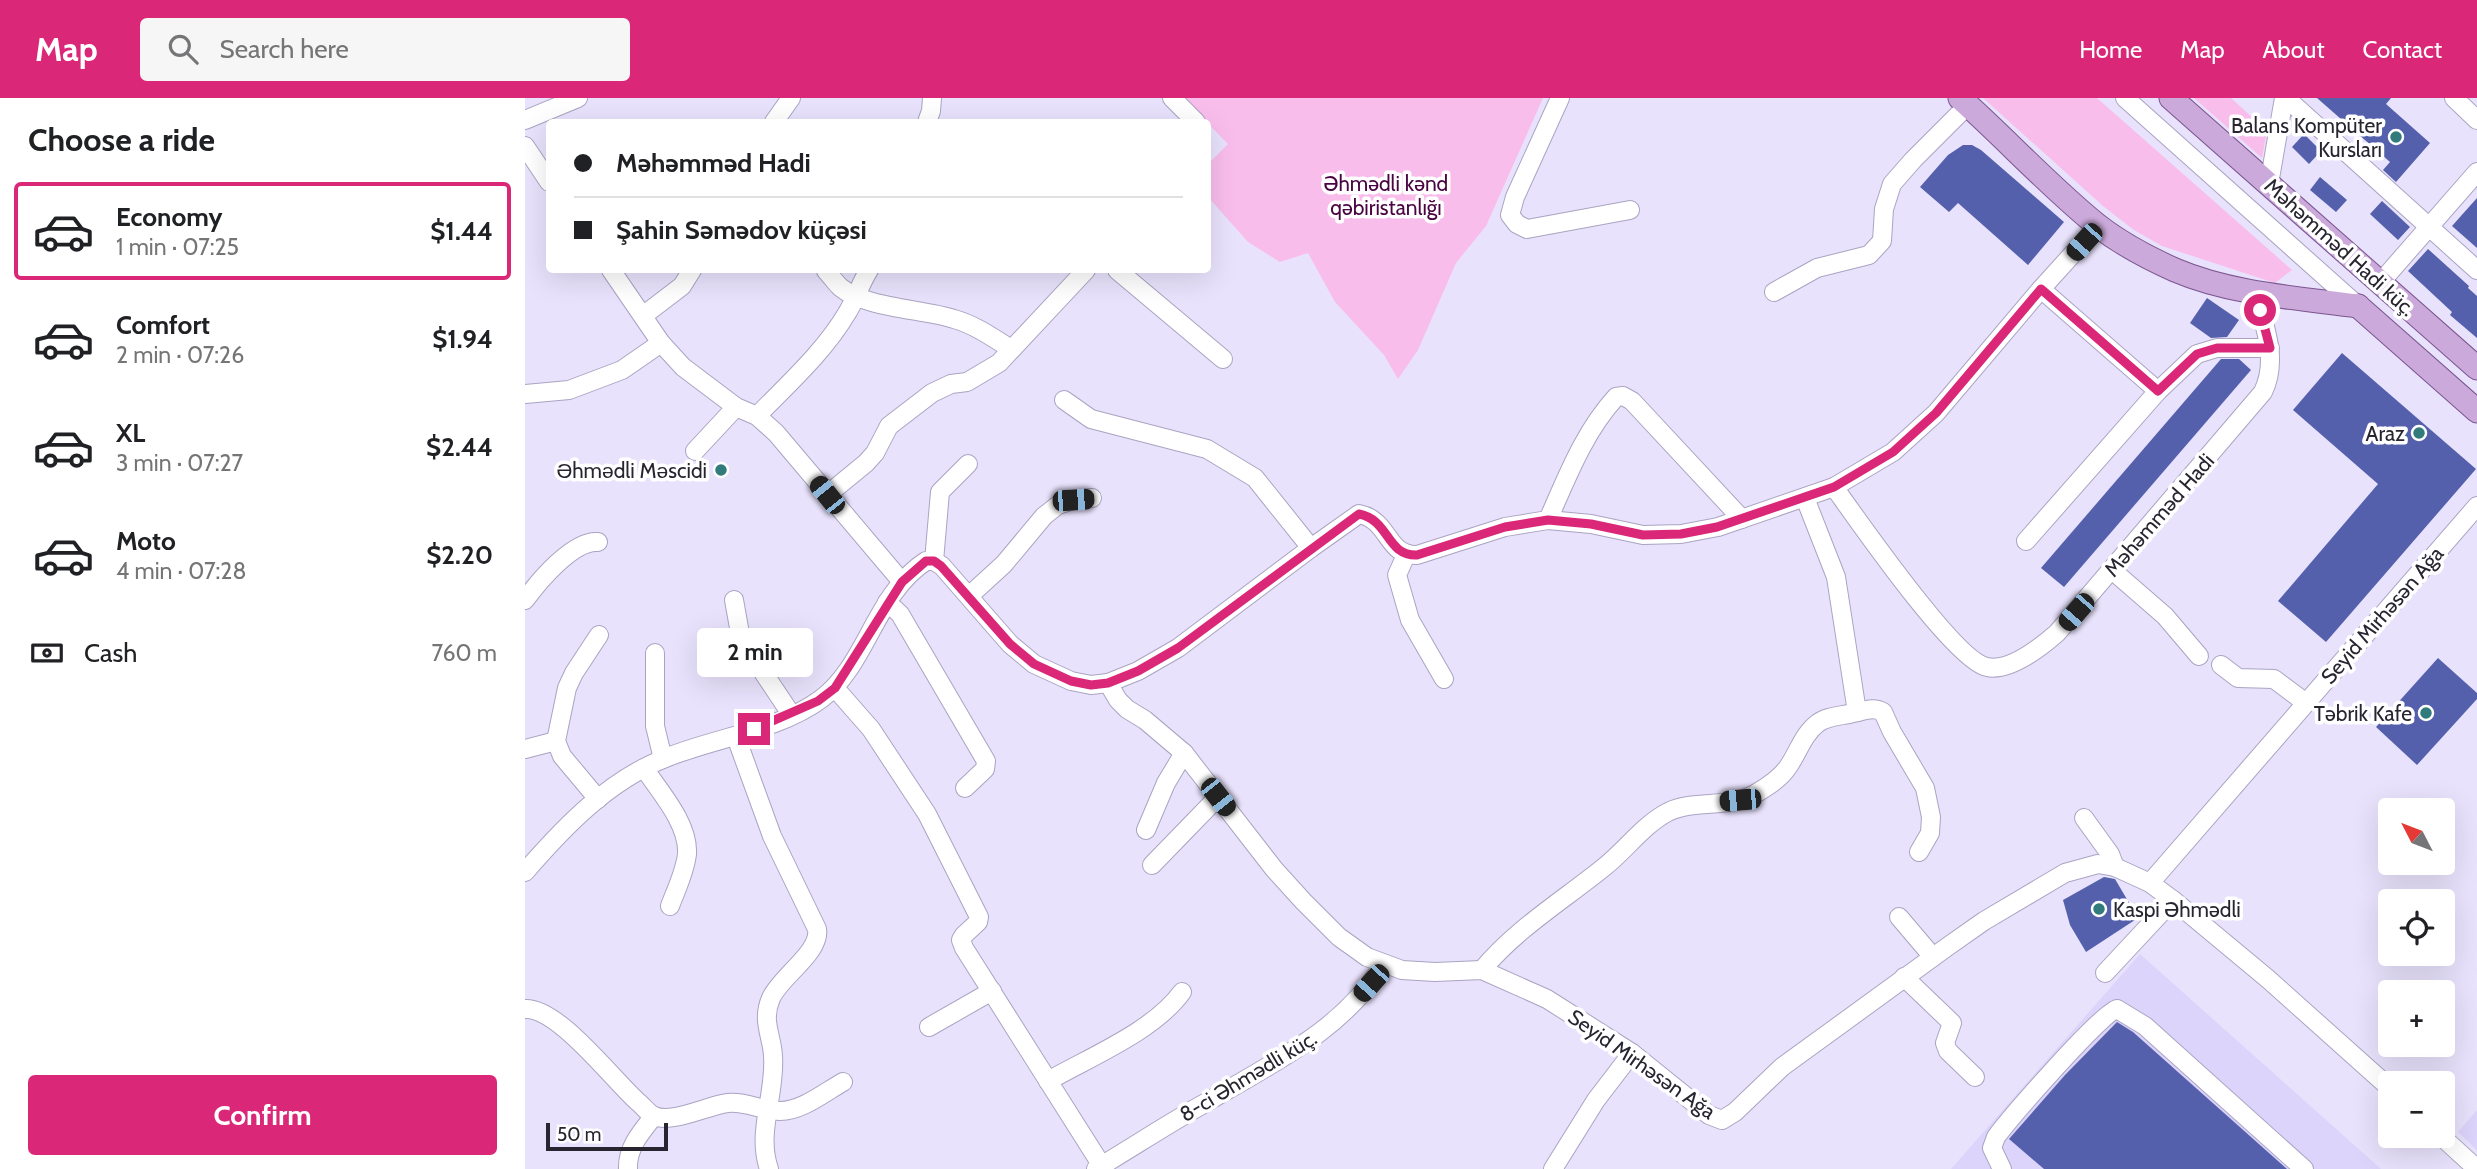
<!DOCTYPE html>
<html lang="en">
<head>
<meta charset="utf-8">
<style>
	body { margin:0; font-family:Cabin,sans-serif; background:#f6f6f6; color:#202124; height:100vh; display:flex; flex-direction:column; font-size:26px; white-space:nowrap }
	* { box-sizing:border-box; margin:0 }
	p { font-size:23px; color:#757577 }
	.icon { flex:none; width:38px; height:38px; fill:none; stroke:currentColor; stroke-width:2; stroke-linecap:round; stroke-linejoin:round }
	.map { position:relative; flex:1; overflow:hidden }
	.panel { display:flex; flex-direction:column; background:#fff; width:525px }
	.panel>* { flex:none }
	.top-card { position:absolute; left:21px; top:21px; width:665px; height:154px; border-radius:7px; box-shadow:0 7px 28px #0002; display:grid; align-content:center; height:154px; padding:0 28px; background:#fff }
	.needle { width:46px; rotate:312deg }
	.buttons { position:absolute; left:1853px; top:700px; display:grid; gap:14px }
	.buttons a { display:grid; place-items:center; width:77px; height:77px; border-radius:7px; background:#fff; box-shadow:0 7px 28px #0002; font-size:35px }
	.scale { position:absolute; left:21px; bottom:18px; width:122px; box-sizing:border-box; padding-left:7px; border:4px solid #282531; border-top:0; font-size:19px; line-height:24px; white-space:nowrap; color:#282531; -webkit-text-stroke:5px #fff; paint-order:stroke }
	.end { position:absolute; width:32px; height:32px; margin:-16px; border:9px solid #db2777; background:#fff; box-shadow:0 0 0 4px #fff }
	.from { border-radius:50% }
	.bubble { position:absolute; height:49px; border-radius:7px; background:#fff; box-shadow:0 7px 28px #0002; font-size:23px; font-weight:800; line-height:49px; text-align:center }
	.car { position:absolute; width:21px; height:42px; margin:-21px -10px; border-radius:9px; box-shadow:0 0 5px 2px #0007; background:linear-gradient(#222 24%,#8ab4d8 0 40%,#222 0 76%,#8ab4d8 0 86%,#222 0) }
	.top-card b { display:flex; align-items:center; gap:24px; height:66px; font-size:26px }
	.top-card b+b { border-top:2px solid #e0e0e0 }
	.top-card i { width:18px; height:18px; background:#202124 }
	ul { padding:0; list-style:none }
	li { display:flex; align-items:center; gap:21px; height:98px; margin:0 14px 10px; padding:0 14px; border:4px solid transparent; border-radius:7px }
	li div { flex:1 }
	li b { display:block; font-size:26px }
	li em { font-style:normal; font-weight:800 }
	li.on { border-color:#db2777 }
	li>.icon { width:63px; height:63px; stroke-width:1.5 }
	h2 { padding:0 28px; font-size:32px; line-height:84px }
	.pay { display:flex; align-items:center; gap:18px; height:77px; padding:0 28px; font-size:26px }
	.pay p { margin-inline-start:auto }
	.action { display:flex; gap:14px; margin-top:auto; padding:14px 28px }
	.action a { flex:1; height:80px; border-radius:7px; background:#db2777; color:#fff; font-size:28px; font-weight:800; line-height:80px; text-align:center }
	header { display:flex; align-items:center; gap:42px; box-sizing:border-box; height:98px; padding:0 35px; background:#db2777; color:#fff }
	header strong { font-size:33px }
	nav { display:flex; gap:38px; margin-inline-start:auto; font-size:24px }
	.search { width:490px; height:63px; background:#f6f6f6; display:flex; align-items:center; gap:18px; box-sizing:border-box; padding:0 24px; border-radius:7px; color:#757577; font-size:26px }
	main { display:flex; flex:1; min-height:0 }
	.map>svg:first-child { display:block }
	.built { fill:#dcd4fb }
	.green { fill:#f9bdec }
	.building { fill:#5560ac }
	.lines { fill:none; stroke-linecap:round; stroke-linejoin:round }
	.minor-casing { stroke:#aaa4c2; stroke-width:20 }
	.major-casing { stroke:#7b558f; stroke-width:25 }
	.minor { stroke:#fff; stroke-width:18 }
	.major { stroke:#cba9da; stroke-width:23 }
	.route { stroke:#db2777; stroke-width:9 }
	.poi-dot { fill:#317b7c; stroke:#fff; stroke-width:2.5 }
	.labels { text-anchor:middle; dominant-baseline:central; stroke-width:7; stroke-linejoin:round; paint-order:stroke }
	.poi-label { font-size:21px; fill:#282531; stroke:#fff; text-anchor:end }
	.park-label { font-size:21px; fill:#490441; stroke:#fff }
	.street-label { font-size:21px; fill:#282531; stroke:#fff }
</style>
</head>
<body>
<header>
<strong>Map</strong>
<div class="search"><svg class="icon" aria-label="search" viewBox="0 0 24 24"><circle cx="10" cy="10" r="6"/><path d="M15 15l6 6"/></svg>Search here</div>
<nav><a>Home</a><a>Map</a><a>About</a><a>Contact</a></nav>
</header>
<main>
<section class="panel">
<h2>Choose a ride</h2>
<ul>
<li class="on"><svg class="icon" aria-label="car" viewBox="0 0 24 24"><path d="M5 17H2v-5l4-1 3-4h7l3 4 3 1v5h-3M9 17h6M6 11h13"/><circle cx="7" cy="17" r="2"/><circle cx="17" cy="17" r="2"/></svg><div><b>Economy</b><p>1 min · 07:25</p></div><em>$1.44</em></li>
<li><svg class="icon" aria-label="car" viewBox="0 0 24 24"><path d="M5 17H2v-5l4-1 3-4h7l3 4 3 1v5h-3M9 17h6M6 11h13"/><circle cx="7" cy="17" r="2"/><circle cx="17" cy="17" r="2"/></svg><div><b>Comfort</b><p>2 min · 07:26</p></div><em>$1.94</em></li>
<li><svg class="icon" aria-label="car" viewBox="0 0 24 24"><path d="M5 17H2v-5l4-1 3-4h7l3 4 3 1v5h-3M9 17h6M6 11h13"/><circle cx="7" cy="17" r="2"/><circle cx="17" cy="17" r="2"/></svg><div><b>XL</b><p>3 min · 07:27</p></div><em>$2.44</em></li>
<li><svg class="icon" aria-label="car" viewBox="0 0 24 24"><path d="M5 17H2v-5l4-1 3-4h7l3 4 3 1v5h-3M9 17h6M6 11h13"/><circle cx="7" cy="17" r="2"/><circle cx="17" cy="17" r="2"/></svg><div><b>Moto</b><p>4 min · 07:28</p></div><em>$2.20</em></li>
</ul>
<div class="pay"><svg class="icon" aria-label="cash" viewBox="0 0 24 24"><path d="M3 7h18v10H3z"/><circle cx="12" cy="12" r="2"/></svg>Cash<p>760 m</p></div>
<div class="action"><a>Confirm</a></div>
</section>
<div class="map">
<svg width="1952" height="1071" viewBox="0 0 1952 1071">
	<rect width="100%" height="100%" fill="#e8e2fc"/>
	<g class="built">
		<polygon points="1615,856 1856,1071 1426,1071"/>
		<polygon points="1952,1012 1952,1052 1933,1034"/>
	</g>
	<g class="green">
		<polygon points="658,0 1018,0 961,128 931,165 893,252 873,281 859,257 810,204 783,155 755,164 723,144 683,99 683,66 703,46"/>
		<polygon points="1458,0 1572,0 1767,172 1750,185 1637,148 1609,132 1578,108"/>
		<polygon points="1669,0 1706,0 1742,33 1737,60"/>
	</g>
	<g class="building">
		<polygon points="1792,0 1866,0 1861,6 1905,45 1871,84 1858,72 1865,64"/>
		<polygon points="1779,36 1796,53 1784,66 1767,49"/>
		<polygon points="1438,47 1447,47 1456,52 1539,124 1503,167 1433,105 1424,114 1395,89 1423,57"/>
		<polygon points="1795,79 1822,102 1811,114 1785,92"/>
		<polygon points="1952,100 1952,150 1927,128"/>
		<polygon points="1857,103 1885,129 1873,142 1845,116"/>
		<polygon points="1903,151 1944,188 1943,190 1952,198 1952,240 1925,217 1927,214 1883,173"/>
		<polygon points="1682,200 1714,222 1702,239 1686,240 1665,225"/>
		<polygon points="1817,255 1951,371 1801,544 1753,503 1853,386 1768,312"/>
		<polygon points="1696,261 1714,261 1726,272 1539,489 1516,470"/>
		<polygon points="1913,560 1952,595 1952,601 1892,667 1851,629"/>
		<polygon points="1579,779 1590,781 1613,820 1561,854 1545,827 1538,802"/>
		<polygon points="1592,924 1608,934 1762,1071 1519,1071 1484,1041 1540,977"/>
	</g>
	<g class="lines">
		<defs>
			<g id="minor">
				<polyline points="647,0 671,24"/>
				<polyline points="1035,0 990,99 985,117 992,126 1002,131 1105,112"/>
				<polyline points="1600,0 1833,208"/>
				<polyline points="1761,0 1952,172"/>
				<polyline points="1929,0 1952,22"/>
				<polyline points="0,22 53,0"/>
				<polyline points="249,24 266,0"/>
				<polyline points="402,24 406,13 407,0"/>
				<polyline points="0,48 24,84"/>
				<polyline points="1744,86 1759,0"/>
				<polyline points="86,172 136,245 158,269 211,309 232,318 251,335 377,484"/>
				<polyline points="592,172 698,261"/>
				<path d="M301 173C306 178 310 184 315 189 340 210 397 211 429 221 450 227 467 239 486 251"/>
				<polyline points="1855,185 1952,74"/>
				<polyline points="1516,191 1633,293"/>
				<polyline points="1249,194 1292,170 1344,157 1357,143 1359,111 1367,86 1388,62 1443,7"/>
				<polyline points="119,217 157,188 167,172"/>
				<polyline points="0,296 44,292 97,272 136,245"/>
				<polyline points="539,302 566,321 682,351 730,380 786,450"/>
				<path d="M232 318C263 286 299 254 322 215 331 201 335 186 344 172"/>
				<polyline points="170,353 211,309"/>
				<path d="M1309 389C1332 421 1430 563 1462 569 1485 574 1516 549 1532 535L1738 294C1754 261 1739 227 1730 193"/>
				<polyline points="302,397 341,365 350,355 364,328 407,295 426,286 442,284 474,265 561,172"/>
				<polyline points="1280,400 1311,479 1332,614"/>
				<path d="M1023 422C1042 379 1059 334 1091 299L1098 298 1107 303 1217 421"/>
				<polyline points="1501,443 1633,293 1672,256 1692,250 1745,250"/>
				<polyline points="881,457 872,477 885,522 919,581"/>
				<polyline points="409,463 415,394 443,366"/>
				<polyline points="1587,472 1640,518 1674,558"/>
				<polyline points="444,498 479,466 519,418 533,407 548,402 567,400"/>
				<path d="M0 502C14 483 48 442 73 444"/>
				<polyline points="209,502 216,541 266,616"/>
				<polyline points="362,504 375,516 461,663 460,671 440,690"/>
				<polyline points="130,555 130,628 138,661"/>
				<polyline points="1696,567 1713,580 1749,581 1781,605"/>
				<polyline points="583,585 593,602 602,611 620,622 659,655 749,771 778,803 814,839 842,859 877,872 910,874 957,872 1022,901 1107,955 1184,1017 1197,1022 1210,1014 1257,969 1422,849 1459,823 1540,775 1573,766 1590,769 1625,785 1648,802 1743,881 1866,991"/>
				<polyline points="310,590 346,631 402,716 454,819 453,824 439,837 436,842 439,850 577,1068"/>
				<path d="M211 639 247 738 292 831C296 854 256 878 246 900 236 923 247 937 248 958 251 996 231 1034 244 1071"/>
				<polyline points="0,651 31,643"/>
				<path d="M119 670C135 694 164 726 162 756 160 774 151 792 145 808"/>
				<polyline points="73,701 37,658 31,643 42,590 49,575 74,537"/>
				<polyline points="1559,720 1585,756 1590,769"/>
				<polyline points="621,732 641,685 659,655"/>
				<polyline points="627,767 693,699"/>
				<path d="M0 774C39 729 82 684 138 661 187 640 253 633 296 601 342 567 350 496 401 463H409L417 468 485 546 509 566 546 583 566 587 583 585 613 573 653 550 786 450 834 416C865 422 861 458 892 457L980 429 1023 422 1066 426 1118 437 1156 436 1193 429 1309 389 1368 354 1411 315 1516 191 1573 128"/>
				<polyline points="1625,785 1952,408"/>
				<polyline points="1374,819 1408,859"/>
				<path d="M957 872C991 831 1037 803 1078 770 1100 753 1118 727 1143 714 1170 701 1204 711 1230 696 1242 689 1255 681 1263 669 1273 655 1278 636 1293 625 1302 618 1317 618 1328 615 1339 613 1348 608 1358 614L1367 634 1400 690 1406 719 1405 735 1394 754"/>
				<polyline points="1580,875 1648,802"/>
				<polyline points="1379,879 1427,925 1420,945 1423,953 1450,979"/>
				<path d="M0 911C33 909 88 982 113 1004 118 1008 124 1016 129 1018 147 1026 184 1007 203 1005 221 1003 237 1013 255 1013 277 1013 300 994 318 984"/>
				<polyline points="404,929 467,893"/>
				<path d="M523 983C565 959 629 933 657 894"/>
				<polyline points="1916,1038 1952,1071"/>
				<path d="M103 1071C102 1050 116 1034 129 1018"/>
				<path d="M571 1071C608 1049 644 1025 682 1004 747 965 817 933 858 867"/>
				<polyline points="1028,1071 1071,1002 1107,955"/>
				<path d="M1477 1071 1467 1050 1471 1039C1485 1020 1577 914 1592 911L1620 928 1779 1071"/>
			</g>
			<g id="major">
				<path d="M1435 0C1481 41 1524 88 1572 127 1595 145 1623 160 1650 172 1706 196 1773 200 1833 208"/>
				<polyline points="1646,0 1952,270"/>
				<polyline points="1833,208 1952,313"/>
			</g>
		</defs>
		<use href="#minor" class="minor-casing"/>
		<use href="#major" class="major-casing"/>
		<use href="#minor" class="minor"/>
		<use href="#major" class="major"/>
	</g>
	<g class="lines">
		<path class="route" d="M229 631 293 603 310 590 377 484 401 463H409L416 468 485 546 509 566 546 583 566 587 583 585 613 573 653 550 834 416C865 422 861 458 892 457L980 429 1023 422 1066 426 1118 437 1156 436 1192 429 1309 389 1368 354 1411 315 1516 191 1633 293 1672 256 1692 250H1745L1735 212"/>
	</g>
	<g class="poi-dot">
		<circle cx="1871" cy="39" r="7"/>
		<circle cx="1894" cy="335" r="7"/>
		<circle cx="196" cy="372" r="7"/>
		<circle cx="1901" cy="615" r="7"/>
		<circle cx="1574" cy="811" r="7"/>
	</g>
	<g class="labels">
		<g class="poi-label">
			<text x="1857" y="27">Balans Kompüter<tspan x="1857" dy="24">Kursları</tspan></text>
			<text x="1880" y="335">Araz</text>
			<text x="182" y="372">Әhmәdli Mәscidi</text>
			<text x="1887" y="615">Təbrik Kafe</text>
			<text x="1588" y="811" text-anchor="start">Kaspi Əhmədli</text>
		</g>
		<g class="park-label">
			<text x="861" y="85">Əhmədli kənd<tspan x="861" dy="24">qəbiristanlığı</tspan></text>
		</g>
		<g class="street-label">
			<text transform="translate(1815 149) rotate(42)">Məhəmməd Hadi küç.</text>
			<text transform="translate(1634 417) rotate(-49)">Məhəmməd Hadi</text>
			<text transform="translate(1857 517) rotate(-49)">Seyid Mirhəsən Ağa</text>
			<text transform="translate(1117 966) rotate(35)">Seyid Mirhəsən Ağa</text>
			<text transform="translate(723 978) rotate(-31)">8-ci Əhmədli küç.</text>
		</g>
	</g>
</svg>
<div class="buttons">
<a><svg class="needle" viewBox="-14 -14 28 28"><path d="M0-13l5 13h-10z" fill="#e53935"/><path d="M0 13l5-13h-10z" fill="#757577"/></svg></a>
<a><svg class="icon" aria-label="locate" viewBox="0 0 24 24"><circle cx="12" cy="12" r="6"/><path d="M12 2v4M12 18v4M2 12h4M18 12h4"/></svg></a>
<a>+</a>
<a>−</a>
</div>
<div class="scale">50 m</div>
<i class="end from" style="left:1735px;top:212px"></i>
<i class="end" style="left:229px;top:631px"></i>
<div class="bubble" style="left:172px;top:530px;width:116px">2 min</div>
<i class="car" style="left:1559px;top:144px;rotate:222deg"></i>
<i class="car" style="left:302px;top:397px;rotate:321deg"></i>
<i class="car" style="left:548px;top:402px;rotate:86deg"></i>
<i class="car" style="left:1551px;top:514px;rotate:221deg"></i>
<i class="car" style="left:693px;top:699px;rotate:142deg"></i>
<i class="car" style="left:1215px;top:702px;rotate:265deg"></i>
<i class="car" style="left:846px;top:885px;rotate:222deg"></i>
<div class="top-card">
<b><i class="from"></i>Məhəmməd Hadi</b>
<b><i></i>Şahin Səmədov küçəsi</b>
</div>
</div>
</main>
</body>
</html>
